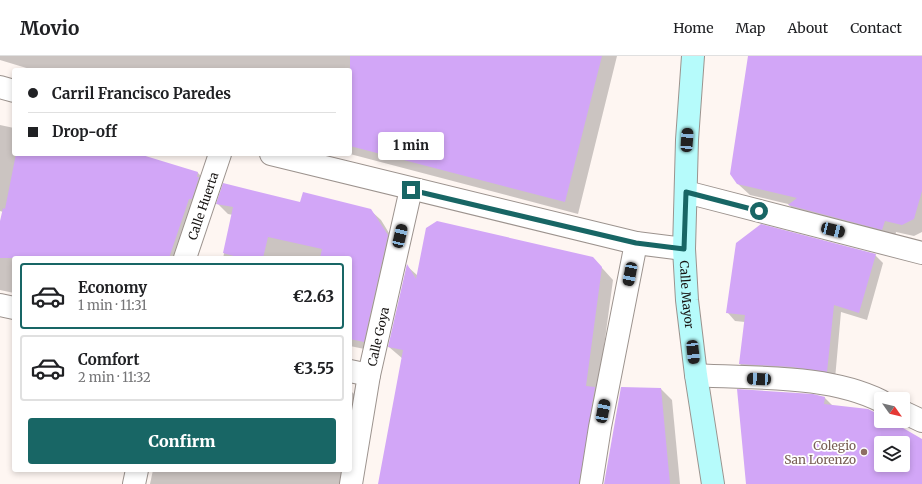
<!DOCTYPE html>
<html lang="en">
<head>
<meta charset="utf-8">
<style>
	body { margin:0; font-family:Merriweather,serif; background:#f6f6f6; color:#202124; height:100vh; display:flex; flex-direction:column; font-size:15px; white-space:nowrap }
	* { box-sizing:border-box; margin:0 }
	p { font-size:13px; color:#757577 }
	.icon { flex:none; width:22px; height:22px; fill:none; stroke:currentColor; stroke-width:2; stroke-linecap:round; stroke-linejoin:round }
	.map { position:relative; flex:1; overflow:hidden }
	.drawer { position:absolute; left:12px; top:200px; width:340px; height:216px; display:flex; flex-direction:column; background:#fff; border-radius:4px; box-shadow:0 2px 6px #0003 }
	.drawer>* { flex:none }
	.hud { position:absolute; left:12px; top:12px; width:340px; height:88px; border-radius:4px; box-shadow:0 2px 6px #0003; display:grid; align-content:center; height:88px; padding:0 16px; background:#fff }
	.needle { width:26px; rotate:124deg }
	.controls { position:absolute; left:874px; top:336px; display:grid; gap:8px }
	.controls a { display:grid; place-items:center; width:36px; height:36px; border-radius:4px; background:#fff; box-shadow:0 2px 6px #0003; font-size:20px }
	.end { position:absolute; width:18px; height:18px; margin:-9px; border:5px solid #186665; background:#fff; box-shadow:0 0 0 2px #fff }
	.from { border-radius:50% }
	.bubble { position:absolute; height:28px; border-radius:4px; background:#fff; box-shadow:0 2px 6px #0003; font-size:13px; font-weight:800; line-height:28px; text-align:center }
	.car { position:absolute; width:12px; height:24px; margin:-12px -6px; border-radius:5px; box-shadow:0 0 3px 1px #0007; background:linear-gradient(#222 24%,#8ab4d8 0 40%,#222 0 76%,#8ab4d8 0 86%,#222 0) }
	.hud b { display:flex; align-items:center; gap:14px; height:38px; font-size:15px }
	.hud b+b { border-top:1px solid #e0e0e0 }
	.hud i { width:10px; height:10px; background:#202124 }
	ul { padding:7px 0 0; list-style:none }
	li { display:flex; align-items:center; gap:12px; height:66px; margin:0 8px 6px; padding:0 8px; border:2px solid #e0e0e0; border-radius:4px }
	li div { flex:1 }
	li b { display:block; font-size:15px }
	li em { font-style:normal; font-weight:800 }
	li.active { border-color:#186665 }
	li>.icon { width:36px; height:36px; stroke-width:1.5 }
	.primary-button { display:flex; gap:8px; margin-top:auto; padding:8px 16px }
	.primary-button a { flex:1; height:46px; border-radius:4px; background:#186665; color:#fff; font-size:16px; font-weight:800; line-height:46px; text-align:center }
	header { display:flex; align-items:center; gap:24px; box-sizing:border-box; height:56px; padding:0 20px; background:#fff; border-bottom:1px solid #e0e0e0 }
	header strong { font-size:19px }
	nav { display:flex; gap:22px; margin-inline-start:auto; font-size:14px }
	.map>svg:first-child { display:block }
	.shadow { fill:#0003; fill-rule:evenodd }
	.building { fill:#d2a6f7; fill-rule:evenodd }
	.lines { fill:none; stroke-linecap:round; stroke-linejoin:round }
	.street-casing { stroke:#9c938e; stroke-width:24 }
	.secondary-casing { stroke:#9c938e; stroke-width:24 }
	.street { stroke:#fff; stroke-width:22 }
	.secondary { stroke:#b6fbfb; stroke-width:22 }
	.route { stroke:#186665; stroke-width:5 }
	.education-dot { fill:#8d6e63; stroke:#fff; stroke-width:1.5 }
	.labels { text-anchor:middle; dominant-baseline:central; stroke-width:3.5; stroke-linejoin:round; paint-order:stroke }
	.street-label { font-size:12px; fill:#181513; stroke:#fff }
	.education-label { font-size:12px; fill:#785e54; stroke:#fff; text-anchor:end }
</style>
</head>
<body>
<header>
<strong>Movio</strong>
<nav><a>Home</a><a>Map</a><a>About</a><a>Contact</a></nav>
</header>
<div class="map">
<svg width="922" height="428" viewBox="0 0 922 428">
	<rect width="100%" height="100%" fill="#fef6f2"/>
	<g class="shadow">
		<polygon points="0,0 617,0 578,158 350,98 350,14 33,14 0,4"/>
		<polygon points="749,0 922,0 922,176 914,180 896,176 894,185 800,160 788,148 750,139 738,128"/>
		<polygon points="0,69 14,72 14,98 131,98 198,117 208,127 182,202 14,202 14,237 0,234 0,170 3,156 0,155"/>
		<polygon points="218,148 301,148 370,154 381,164 397,190 374,295 350,290 350,202 223,202 233,159 228,158"/>
		<polygon points="875,199 883,207 867,264 841,256 835,323 748,316 740,308 745,266 735,265 728,257"/>
		<polygon points="593,202 613,224 598,335 592,428 379,428 403,303 389,291 407,210 418,220"/>
		<polygon points="661,333 672,344 680,428 605,428"/>
		<polygon points="350,334 361,345 350,404"/>
		<path d="M824 341 833 350 881 361V365H887L922 384V428H748ZM881 387H903V409H881Z"/>
		<polygon points="153,414 348,414 346,428 150,428"/>
	</g>
	<g class="building">
		<polygon points="350,0 602,0 565,146 350,90"/>
		<polygon points="748,0 922,0 922,135 914,163 902,169 885,165 882,174 788,149 797,142 737,128 730,118"/>
		<polygon points="16,98 139,98 198,116 197,121 199,121 192,143 189,143 169,202 0,202 0,165 3,152 5,153"/>
		<polygon points="223,127 300,146 303,136 371,153 388,179 364,286 350,283 350,202 320,202 322,193 268,181 263,202 241,202 223,197 233,151 216,148"/>
		<polygon points="437,165 593,201 602,211 586,330 595,331 579,428 378,428 403,294 388,291 407,208 416,223 426,172"/>
		<polygon points="761,168 876,198 859,257 834,249 827,316 792,311 739,308 745,259 726,257 736,187"/>
		<polygon points="621,331 661,332 670,428 604,428"/>
		<path d="M737 333 813 338 825 341 824 348 868 353 874 356 881 360V365H891L922 383V428H746ZM881 387H903V409H881Z"/>
	</g>
	<g class="lines">
		<defs>
			<g id="street">
				<polyline points="0,31 14,35"/>
				<polyline points="271,98 636,187 684,193"/>
				<polyline points="686,136 922,197"/>
				<path id="s1" d="M185 202 220 98"/>
				<polyline points="0,249 14,252"/>
				<polyline points="350,315 369,319"/>
				<path d="M696 319C755 323 827 318 881 345"/>
				<polyline points="903,356 922,365"/>
				<polyline points="134,428 137,414"/>
				<path id="s2" d="M351 428 369 319 411 133"/>
				<polyline points="591,428 600,371 636,187"/>
			</g>
			<g id="secondary">
				<path id="s3" d="M693 0 687 84 684 193 687 244 696 319 713 428"/>
			</g>
		</defs>
		<use href="#street" class="street-casing"/>
		<use href="#secondary" class="secondary-casing"/>
		<use href="#street" class="street"/>
		<use href="#secondary" class="secondary"/>
	</g>
	<g class="lines">
		<polyline class="route" points="411,134 636,187 684,193 686,136 759,155"/>
	</g>
	<circle class="education-dot" cx="864" cy="396" r="4"/>
	<g class="labels">
		<g class="street-label">
			<text stroke="none"><textPath href="#s1" startOffset="55">Calle Huerta</textPath></text>
			<text stroke="none"><textPath href="#s3" startOffset="239">Calle Mayor</textPath></text>
			<text stroke="none"><textPath href="#s2" startOffset="150">Calle Goya</textPath></text>
		</g>
		<g class="education-label">
			<text x="856" y="389">Colegio<tspan x="856" dy="14">San Lorenzo</tspan></text>
		</g>
	</g>
</svg>
<div class="controls">
<a><svg class="needle" viewBox="-14 -14 28 28"><path d="M0-13l5 13h-10z" fill="#e53935"/><path d="M0 13l5-13h-10z" fill="#757577"/></svg></a>
<a><svg class="icon" aria-label="layers" viewBox="0 0 24 24"><path d="M12 4l9 5-9 5-9-5zM3 14l9 5 9-5"/></svg></a>
</div>
<i class="end from" style="left:759px;top:155px"></i>
<i class="end" style="left:411px;top:134px"></i>
<div class="bubble" style="left:378px;top:76px;width:66px">1 min</div>
<i class="car" style="left:687px;top:84px;rotate:4deg"></i>
<i class="car" style="left:833px;top:174px;rotate:104deg"></i>
<i class="car" style="left:400px;top:180px;rotate:13deg"></i>
<i class="car" style="left:630px;top:218px;rotate:191deg"></i>
<i class="car" style="left:693px;top:296px;rotate:174deg"></i>
<i class="car" style="left:759px;top:323px;rotate:273deg"></i>
<i class="car" style="left:603px;top:355px;rotate:11deg"></i>
<div class="hud">
<b><i class="from"></i>Carril Francisco Paredes</b>
<b><i></i>Drop-off</b>
</div>
<section class="drawer">
<ul>
<li class="active"><svg class="icon" aria-label="car" viewBox="0 0 24 24"><path d="M5 17H2v-5l4-1 3-4h7l3 4 3 1v5h-3M9 17h6M6 11h13"/><circle cx="7" cy="17" r="2"/><circle cx="17" cy="17" r="2"/></svg><div><b>Economy</b><p>1 min · 11:31</p></div><em>€2.63</em></li>
<li><svg class="icon" aria-label="car" viewBox="0 0 24 24"><path d="M5 17H2v-5l4-1 3-4h7l3 4 3 1v5h-3M9 17h6M6 11h13"/><circle cx="7" cy="17" r="2"/><circle cx="17" cy="17" r="2"/></svg><div><b>Comfort</b><p>2 min · 11:32</p></div><em>€3.55</em></li>
</ul>
<div class="primary-button"><a>Confirm</a></div>
</section>
</div>
</body>
</html>
